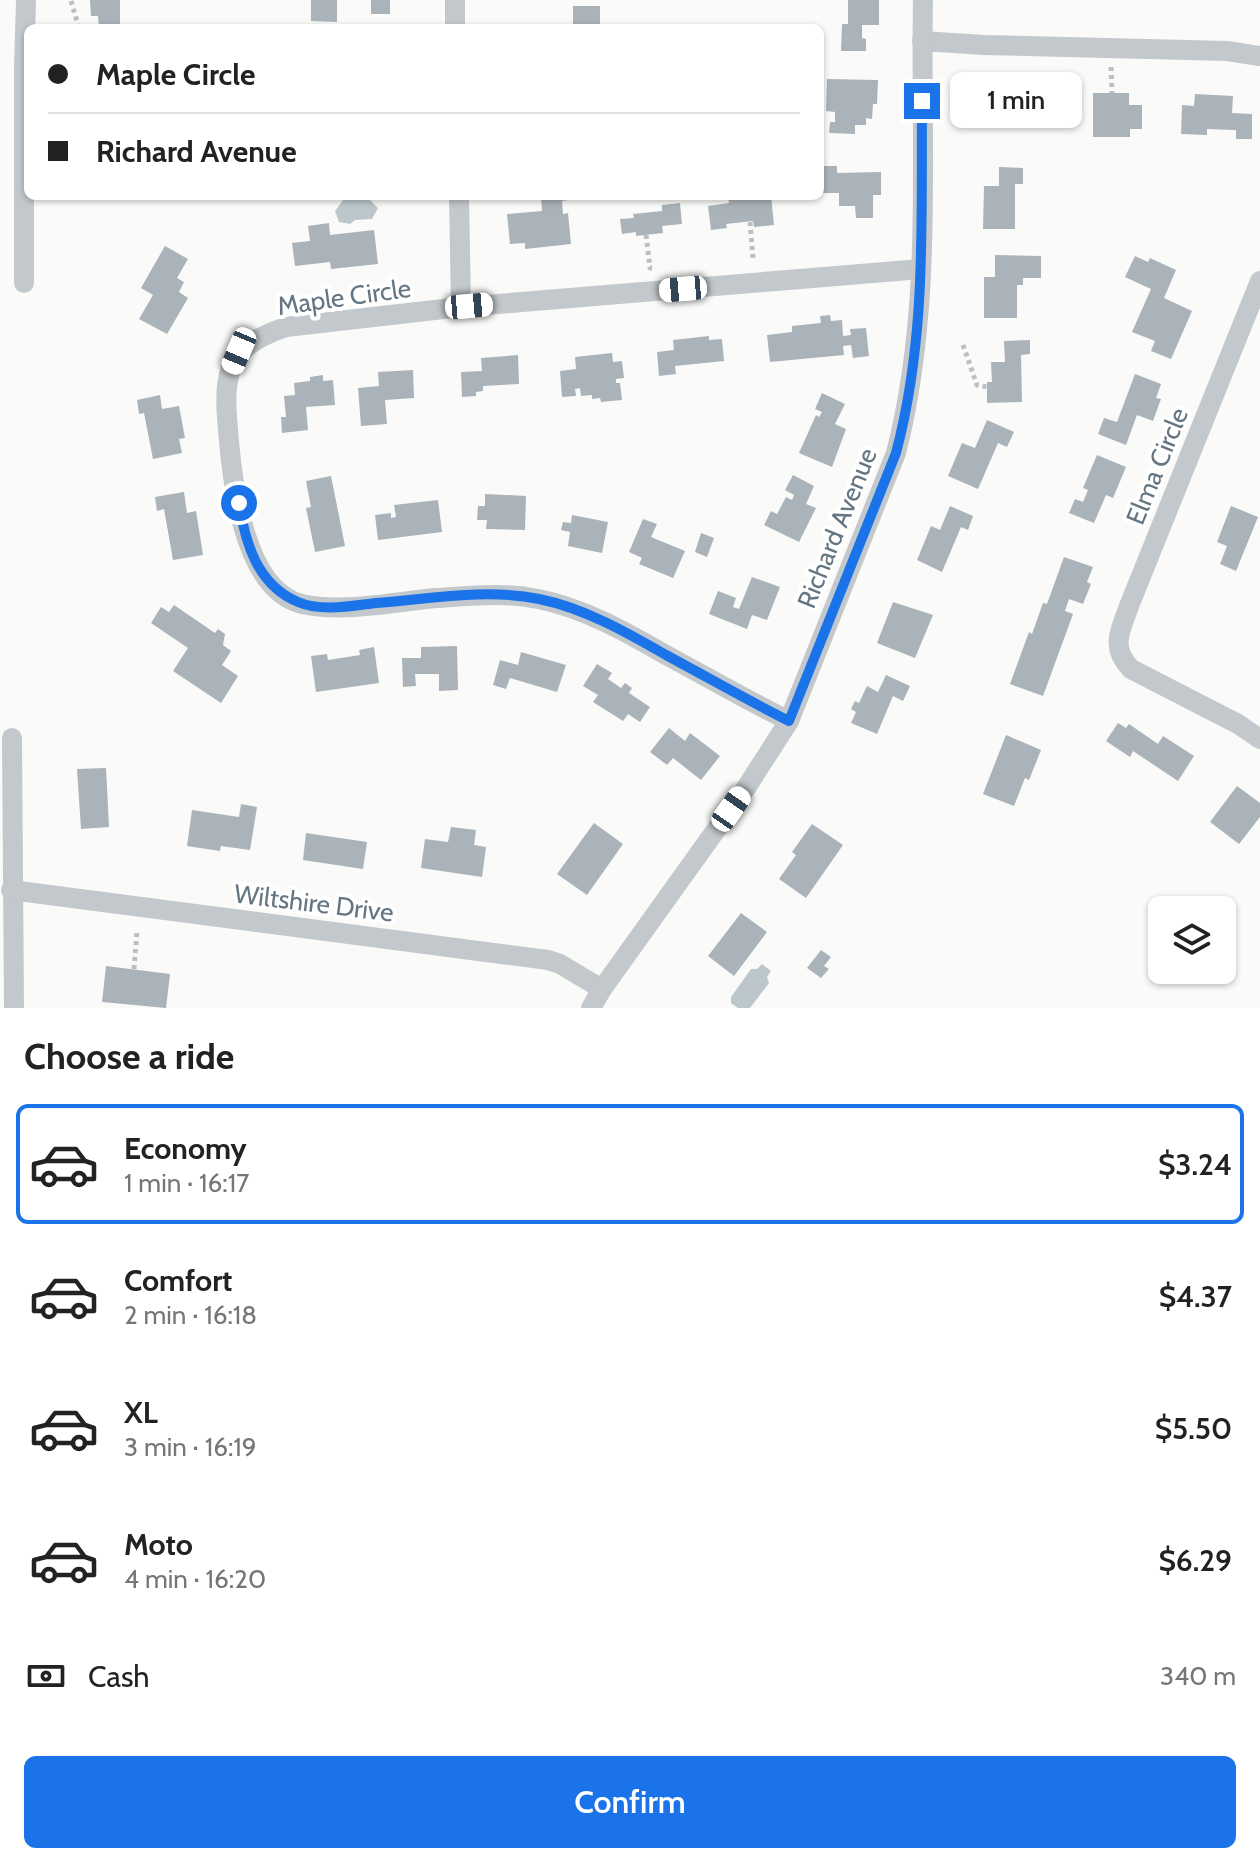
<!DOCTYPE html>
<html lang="en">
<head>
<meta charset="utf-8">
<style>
	body { margin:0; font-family:Cabin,sans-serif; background:#f6f6f6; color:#222; height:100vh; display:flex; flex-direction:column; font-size:30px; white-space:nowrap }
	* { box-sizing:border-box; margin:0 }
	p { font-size:26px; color:#767676 }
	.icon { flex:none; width:44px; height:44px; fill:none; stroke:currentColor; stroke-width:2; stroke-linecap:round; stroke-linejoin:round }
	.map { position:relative; height:1008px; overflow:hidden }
	.panel { display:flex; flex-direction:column; background:#fff; flex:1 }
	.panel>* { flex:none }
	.guide { position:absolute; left:24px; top:24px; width:800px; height:176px; border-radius:12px; box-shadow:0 2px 6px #0004; display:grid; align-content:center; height:176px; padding:0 24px; background:#fff }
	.buttons { position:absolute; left:1148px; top:896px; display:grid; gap:16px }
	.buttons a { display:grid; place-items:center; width:88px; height:88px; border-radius:12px; background:#fff; box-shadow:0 2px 6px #0004; font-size:40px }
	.end { position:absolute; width:36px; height:36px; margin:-18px; border:10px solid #1a73e8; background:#fff; box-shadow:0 0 0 4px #fff }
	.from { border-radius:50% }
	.bubble { position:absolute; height:56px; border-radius:12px; background:#fff; box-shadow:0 2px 6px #0004; font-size:26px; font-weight:600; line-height:56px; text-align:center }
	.car { position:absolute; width:24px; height:48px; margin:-24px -12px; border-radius:10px; box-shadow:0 0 6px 2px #0007; background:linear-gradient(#fff 24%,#345 0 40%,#fff 0 76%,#345 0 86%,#fff 0) }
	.guide b { display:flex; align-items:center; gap:28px; height:76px; font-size:30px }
	.guide b+b { border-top:2px solid #e0e0e0 }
	.guide i { width:20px; height:20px; background:#222 }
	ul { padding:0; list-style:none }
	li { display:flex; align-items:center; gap:24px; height:120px; margin:0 16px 12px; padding:0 8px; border:4px solid transparent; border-radius:12px }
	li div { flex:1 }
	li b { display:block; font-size:30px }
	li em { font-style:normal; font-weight:600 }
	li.active { border-color:#1a73e8 }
	li>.icon { width:72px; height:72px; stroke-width:1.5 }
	h2 { padding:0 24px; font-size:36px; line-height:96px }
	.pay { display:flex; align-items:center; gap:20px; height:88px; padding:0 24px; font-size:30px }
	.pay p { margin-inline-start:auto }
	.cta { display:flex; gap:16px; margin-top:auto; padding:16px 24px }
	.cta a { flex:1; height:92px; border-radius:12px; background:#1a73e8; color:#fff; font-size:32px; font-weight:600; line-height:92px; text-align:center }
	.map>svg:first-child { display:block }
	.water { fill:#bbc7cb }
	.building { fill:#aab3b9 }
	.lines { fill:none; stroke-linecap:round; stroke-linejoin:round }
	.path { stroke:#bbbfc2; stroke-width:5; stroke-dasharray:4 4; stroke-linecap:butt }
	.minor { stroke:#c3c8cc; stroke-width:20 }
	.route { stroke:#1a73e8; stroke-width:10 }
	.labels { text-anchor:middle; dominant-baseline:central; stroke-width:8; stroke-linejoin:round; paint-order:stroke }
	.street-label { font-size:26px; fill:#657683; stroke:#fff }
</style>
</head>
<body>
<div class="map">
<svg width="1260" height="1008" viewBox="0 0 1260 1008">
	<rect width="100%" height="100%" fill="#fafaf8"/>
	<g class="water">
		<polygon points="367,197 378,208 372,219 355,220 350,224 339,222 335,211 344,199"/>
		<polygon points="762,964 771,971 767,977 769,983 750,1008 738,1008 731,1003 731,997 751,969 757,969"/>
	</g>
	<g class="building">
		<polygon points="90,0 120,0 120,28 99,28 98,16 91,16"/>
		<polygon points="311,0 337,0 337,22 311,21"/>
		<rect x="371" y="0" width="19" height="14"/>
		<polygon points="848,0 879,0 879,25 862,25 862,38 866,39 866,51 841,51 842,24 848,24"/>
		<polygon points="573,6 600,6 600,24 573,25"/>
		<polygon points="827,79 878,80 877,104 873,104 872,119 866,118 866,125 855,125 855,134 829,133 830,122 835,122 835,112 826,111"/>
		<polygon points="978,92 1042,94 1041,119 1029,119 1029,114 1014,114 1014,122 995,121 995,126 976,125"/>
		<polygon points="1093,93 1129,93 1129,105 1142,105 1142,129 1130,129 1130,137 1093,137"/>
		<polygon points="1195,94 1233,96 1232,113 1252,114 1252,139 1236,139 1236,130 1207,129 1207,135 1181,134 1182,105 1194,106"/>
		<polygon points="824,166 837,166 837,173 881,172 881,195 873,195 873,218 856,218 855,206 839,206 839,193 820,193 820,173 824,174"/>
		<polygon points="999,167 1023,168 1023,184 1015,184 1015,229 983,229 984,186 999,186"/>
		<polygon points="541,196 567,196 568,200 562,201 563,214 568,213 571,244 525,249 525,243 510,244 507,214 542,211"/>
		<polygon points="728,196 771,196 774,225 754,227 753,221 726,224 727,228 711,230 708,206 729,203"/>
		<polygon points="680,203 682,224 662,226 663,233 636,236 636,232 622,234 620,219 634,218 633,214 662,211 662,205"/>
		<polygon points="329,223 330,235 374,230 378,264 331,269 330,262 295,266 292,243 310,241 308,226"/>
		<polygon points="165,246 188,259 177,278 184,282 179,292 188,298 167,334 139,319 153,295 141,288"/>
		<polygon points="995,255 1041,256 1041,278 1023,278 1023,285 1017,285 1017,318 984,318 984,277 995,277"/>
		<polygon points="1135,256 1148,262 1150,258 1176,270 1164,298 1192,311 1171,359 1151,351 1155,341 1132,332 1151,289 1125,277"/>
		<polygon points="830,315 831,321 842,320 843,336 851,335 850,329 866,328 869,356 853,358 851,345 843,346 844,355 770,362 767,335 792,332 792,326 821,323 820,316"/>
		<polygon points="709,336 709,340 722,339 724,361 675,366 676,374 659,376 657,352 674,350 673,340"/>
		<polygon points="1030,340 1030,354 1021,355 1022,402 987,403 987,382 992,382 991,362 1005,362 1004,341"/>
		<polygon points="612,353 613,362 622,361 624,378 616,379 616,383 620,383 622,400 601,402 600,398 592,399 592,395 581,396 580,388 575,389 576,396 562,397 560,371 576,369 575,357"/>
		<polygon points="518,355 519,384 483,386 483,391 476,392 476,396 462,397 461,372 482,371 481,358"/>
		<polygon points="413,370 414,398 385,400 387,424 361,426 358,388 379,386 378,372"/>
		<polygon points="1135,374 1161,384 1156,398 1161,399 1153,421 1137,415 1126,445 1098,434 1104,418 1117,422"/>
		<polygon points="323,375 323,381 333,380 335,405 306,407 308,430 282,433 281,417 286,417 284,396 295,395 294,383 310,381 310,377"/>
		<polygon points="822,393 845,404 835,424 846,429 832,467 799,453 816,415 819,417 822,412 815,409"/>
		<polygon points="160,395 162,409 179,406 185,438 179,439 182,453 153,459 144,413 139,414 137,400"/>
		<polygon points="987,420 1014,432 1007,447 998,443 978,489 948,476 962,443 975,448"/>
		<polygon points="1097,455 1126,467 1113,498 1106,495 1094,523 1069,513 1075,499 1083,502 1088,490 1083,488"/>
		<polygon points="793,475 814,486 806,504 816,508 799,542 764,525 771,511 777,514 786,497 792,500 794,495 785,490"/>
		<polygon points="331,476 345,546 315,552 306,508 311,507 306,481"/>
		<polygon points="184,492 187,513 196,511 203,555 173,560 164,509 157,511 155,497"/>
		<polygon points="485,494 526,496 525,530 486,529 487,520 477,520 478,506 485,506"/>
		<polygon points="438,500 442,532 378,540 375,515 391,513 391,518 396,517 394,505"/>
		<polygon points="950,506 973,516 968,530 961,527 942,572 917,560 931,526 940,530"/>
		<polygon points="1231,506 1258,517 1236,571 1220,564 1227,546 1217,542"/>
		<polygon points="572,515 608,522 602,553 568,546 570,532 561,530 563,522 571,523"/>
		<polygon points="643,519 657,524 651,537 685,551 673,578 639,564 642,558 629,552"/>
		<polygon points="701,533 714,538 707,557 695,552"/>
		<polygon points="1064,557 1093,567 1087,582 1091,584 1083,604 1069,599 1065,611 1073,614 1043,696 1010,684 1029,632 1032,634 1043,603 1047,604"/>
		<polygon points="752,577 780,587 767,620 752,615 747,629 709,614 718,591 736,598 733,607 739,609"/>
		<polygon points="893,602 933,615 915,658 877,643"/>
		<polygon points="174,605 215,633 218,629 225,634 223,645 231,651 222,665 238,676 221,703 173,671 188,648 151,623 161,607 169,612"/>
		<polygon points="457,646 458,690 439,691 439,674 415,674 416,686 403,687 402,658 421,658 421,647"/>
		<polygon points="374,647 379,683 316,692 311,656 327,654 328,660 360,655 359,650"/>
		<polygon points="521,652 566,665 557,692 510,678 506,689 493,685 500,660 518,665"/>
		<polygon points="597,664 612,673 608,679 621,688 625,683 632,688 629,693 650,707 640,722 628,714 623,721 593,702 598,695 583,686"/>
		<polygon points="886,675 910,686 903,701 893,696 877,734 851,723 856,712 851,709 855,701 859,703 867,686 878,692"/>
		<polygon points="1118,723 1126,728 1129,724 1158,744 1163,736 1194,756 1178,781 1133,751 1130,757 1106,741"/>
		<polygon points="669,728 685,741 690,733 720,756 701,780 673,758 667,765 650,752"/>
		<polygon points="1006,735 1041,750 1029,780 1025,778 1014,806 983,794"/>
		<polygon points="106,768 109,827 81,829 77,769"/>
		<polygon points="1237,786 1260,803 1260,817 1239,844 1210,822"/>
		<polygon points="241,804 257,807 250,850 221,846 220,851 187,846 192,810 239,817"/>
		<polygon points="594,823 623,844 587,895 557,874"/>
		<polygon points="812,824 843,845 806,898 779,879 796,855 792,852"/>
		<polygon points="451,827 476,830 474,845 486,847 482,877 421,868 425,839 448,842"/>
		<polygon points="306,833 367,842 363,869 303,860"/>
		<polygon points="741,913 767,932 734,976 708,956"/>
		<polygon points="821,950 831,957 824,966 829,969 821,978 807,968"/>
		<polygon points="106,966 170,974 166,1008 102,1002"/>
	</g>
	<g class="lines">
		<g class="path">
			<polyline points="71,1 79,28"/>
			<polyline points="1111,67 1112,93"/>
			<polyline points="750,222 753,258"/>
			<polyline points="646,235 650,268 652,268"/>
			<polyline points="963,345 977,385 987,387"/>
			<polyline points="134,969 137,932"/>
		</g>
		<g class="minor">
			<polyline points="455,0 455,28"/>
			<polyline points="922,41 984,45 1227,51 1260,56"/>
			<polyline points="459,196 461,307"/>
			<path d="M1260 281 1129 606C1120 632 1110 647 1131 669L1238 724 1260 739"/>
			<polyline points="24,283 24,68 26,0"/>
			<path d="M789 721C747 700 707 677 666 655 626 632 584 608 538 599 504 592 471 596 436 598 395 602 342 613 302 604 240 589 231 470 227 417 223 364 235 344 286 327L461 307 921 269"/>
			<polyline points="12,738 14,1008"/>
			<polyline points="11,890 548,960 560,964 602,989"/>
			<path d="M591 1008 602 989 746 788 789 721 896 453C934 305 920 151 923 0"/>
		</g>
	</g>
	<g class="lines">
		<path class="route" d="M239 503C245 542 257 585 298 602 321 612 351 606 376 603 429 599 486 588 539 599 584 608 626 632 666 655 707 677 747 700 789 721L896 453C927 336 921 221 922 101"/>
	</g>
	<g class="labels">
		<g class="street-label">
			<text transform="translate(344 297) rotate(-8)">Maple Circle</text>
			<text transform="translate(1157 466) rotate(-68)">Elma Circle</text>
			<text transform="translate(837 528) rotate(-68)">Richard Avenue</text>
			<text transform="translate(314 903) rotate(7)">Wiltshire Drive</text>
		</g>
	</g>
</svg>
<div class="buttons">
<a><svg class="icon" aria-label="layers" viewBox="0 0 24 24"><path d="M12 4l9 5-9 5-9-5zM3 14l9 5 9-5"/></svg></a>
</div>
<i class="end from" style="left:239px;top:503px"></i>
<i class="end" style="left:922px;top:101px"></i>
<div class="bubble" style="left:950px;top:72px;width:132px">1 min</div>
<i class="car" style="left:683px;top:289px;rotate:265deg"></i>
<i class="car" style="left:469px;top:306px;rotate:85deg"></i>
<i class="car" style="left:239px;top:351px;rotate:203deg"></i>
<i class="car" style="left:731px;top:809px;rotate:35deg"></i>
<div class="guide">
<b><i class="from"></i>Maple Circle</b>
<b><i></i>Richard Avenue</b>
</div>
</div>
<section class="panel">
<h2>Choose a ride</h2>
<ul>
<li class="active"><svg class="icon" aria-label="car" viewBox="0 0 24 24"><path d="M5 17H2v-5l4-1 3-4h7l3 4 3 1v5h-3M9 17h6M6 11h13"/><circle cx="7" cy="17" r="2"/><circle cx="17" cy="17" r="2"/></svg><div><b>Economy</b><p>1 min · 16:17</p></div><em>$3.24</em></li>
<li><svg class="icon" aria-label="car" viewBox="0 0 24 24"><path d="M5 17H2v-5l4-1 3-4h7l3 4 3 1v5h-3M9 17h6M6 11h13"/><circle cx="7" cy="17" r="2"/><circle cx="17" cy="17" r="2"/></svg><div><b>Comfort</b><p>2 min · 16:18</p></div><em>$4.37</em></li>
<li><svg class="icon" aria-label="car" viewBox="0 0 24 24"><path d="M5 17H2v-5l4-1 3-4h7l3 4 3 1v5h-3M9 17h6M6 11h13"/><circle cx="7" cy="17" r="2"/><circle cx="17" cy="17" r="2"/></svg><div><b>XL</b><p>3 min · 16:19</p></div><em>$5.50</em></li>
<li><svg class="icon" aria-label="car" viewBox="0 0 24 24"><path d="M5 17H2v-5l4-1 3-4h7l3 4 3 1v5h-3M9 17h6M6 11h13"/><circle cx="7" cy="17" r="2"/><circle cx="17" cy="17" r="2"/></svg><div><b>Moto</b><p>4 min · 16:20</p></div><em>$6.29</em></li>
</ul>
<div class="pay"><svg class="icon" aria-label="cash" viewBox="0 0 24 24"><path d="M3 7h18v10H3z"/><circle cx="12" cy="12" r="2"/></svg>Cash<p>340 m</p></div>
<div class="cta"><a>Confirm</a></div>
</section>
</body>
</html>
